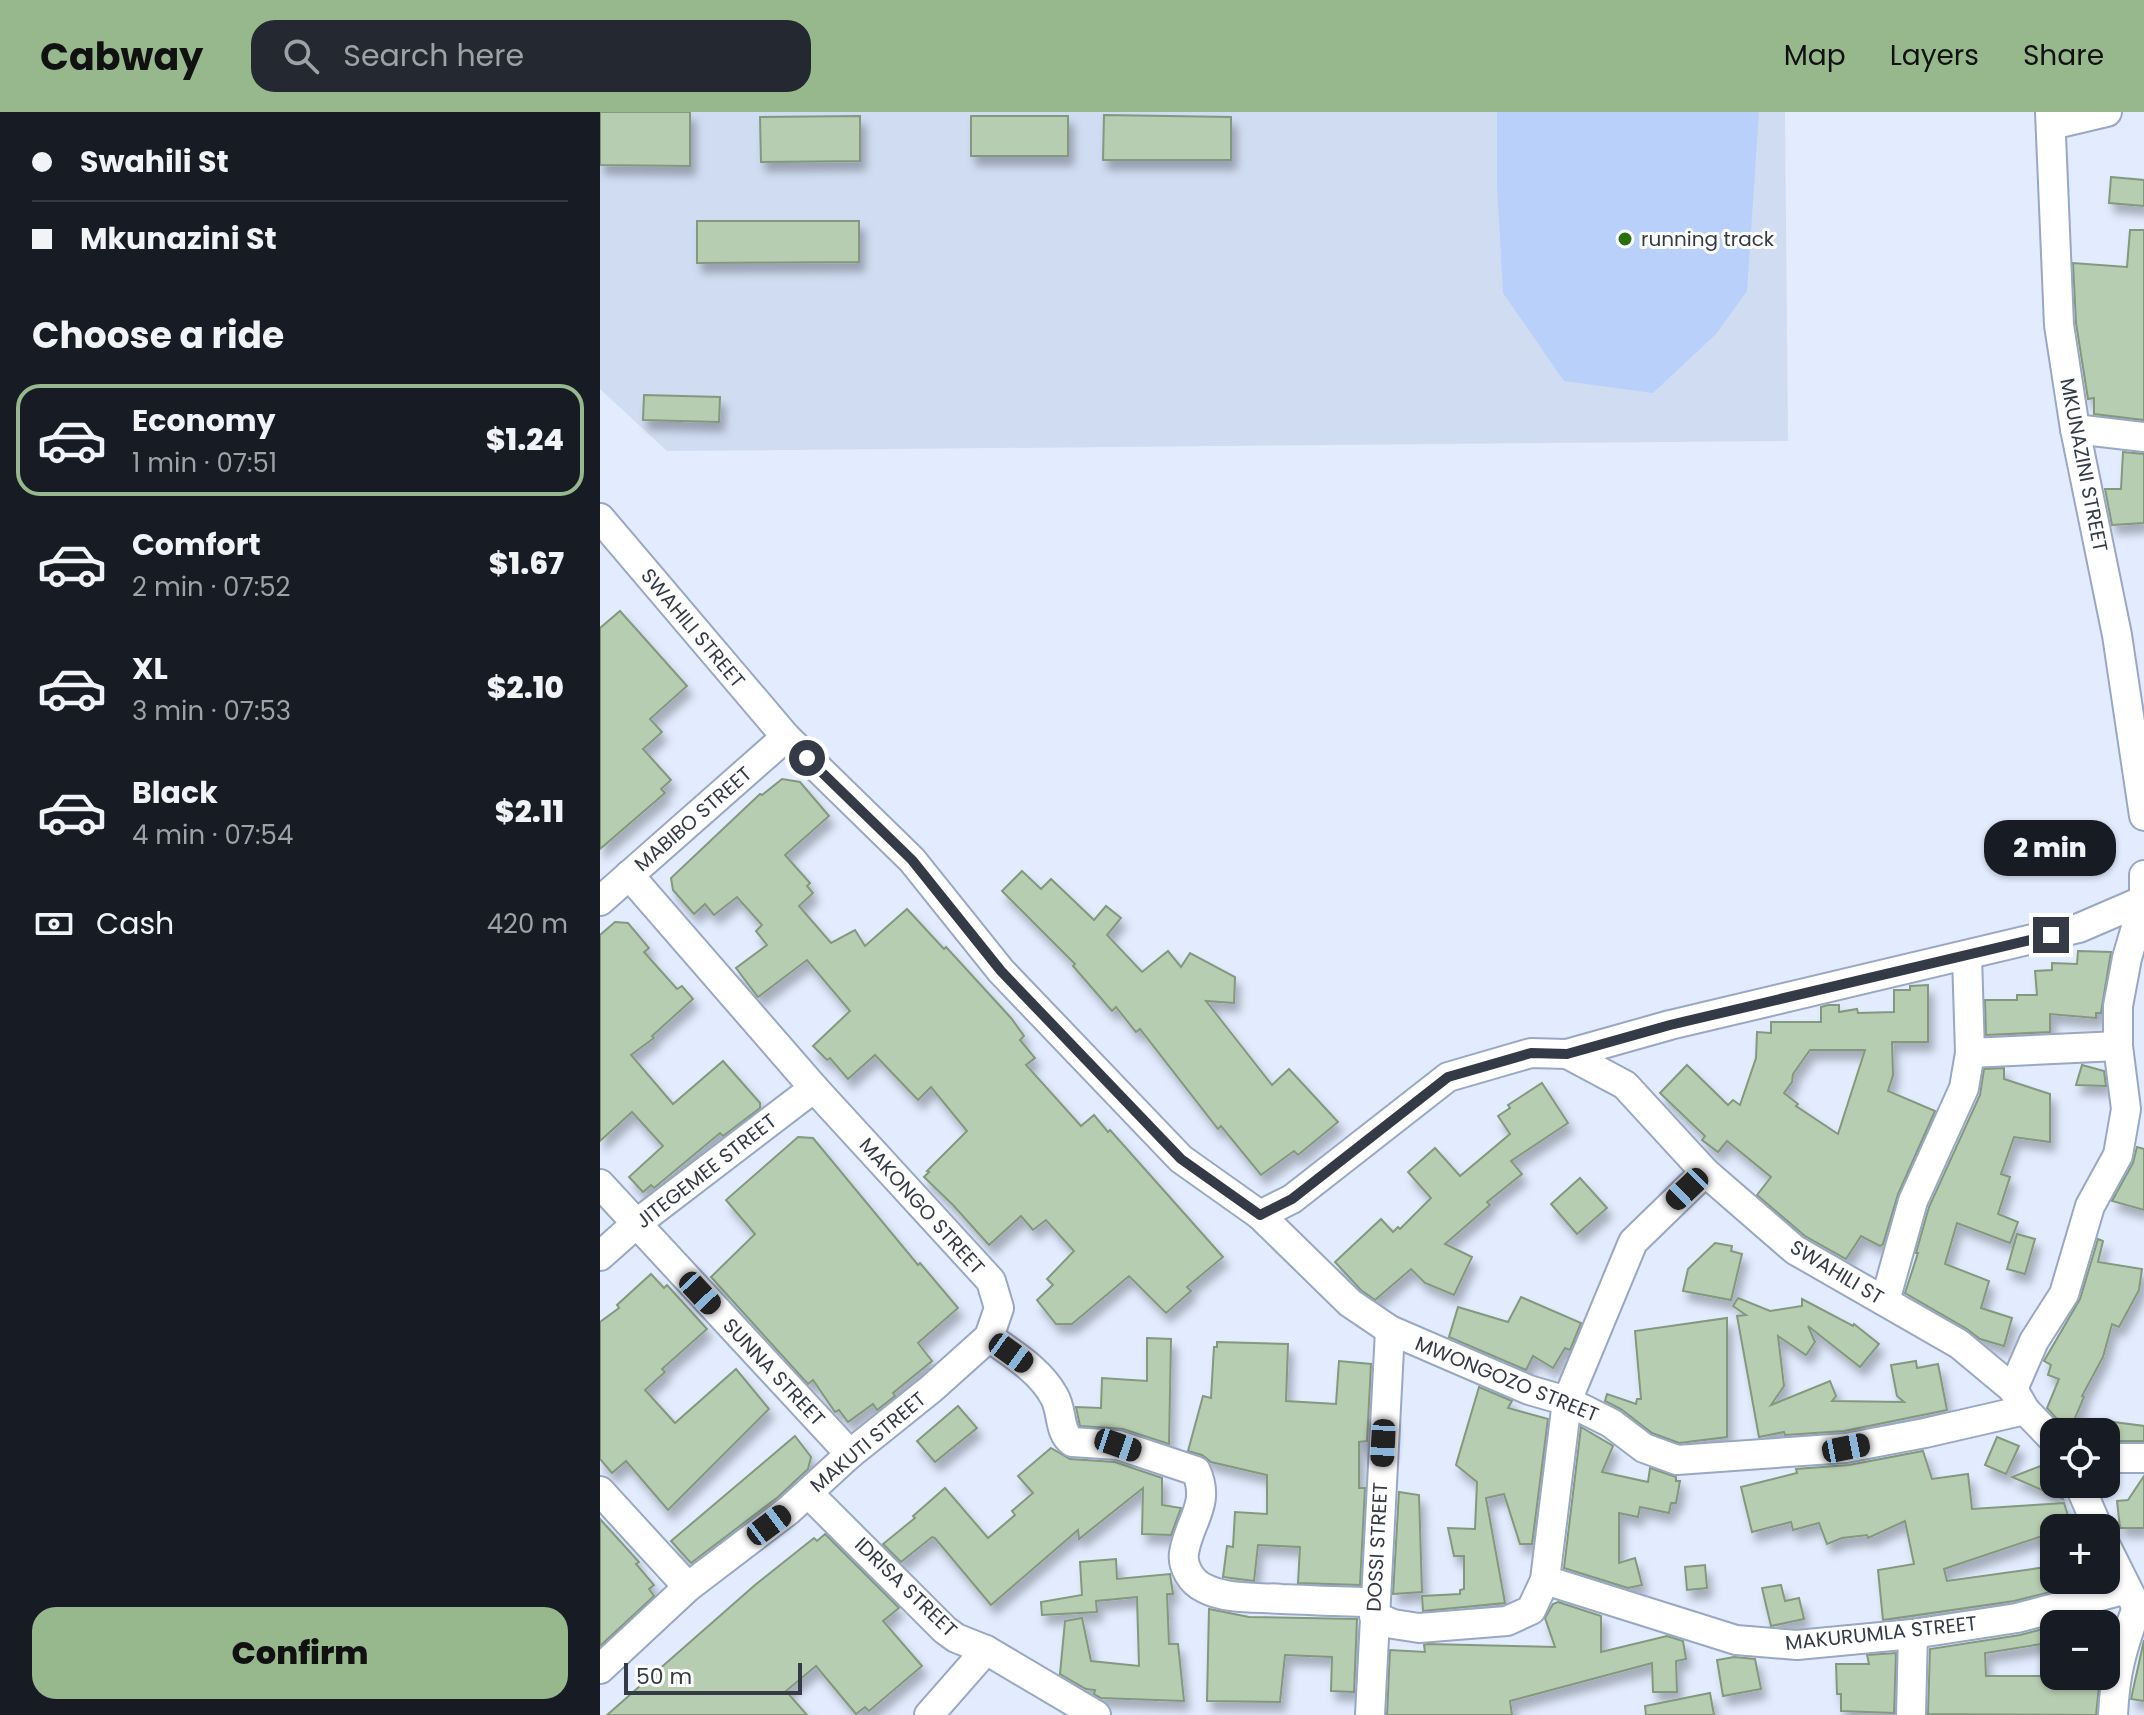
<!DOCTYPE html>
<html lang="en">
<head>
<meta charset="utf-8">
<style>
	body { margin:0; font-family:Poppins,sans-serif; background:#242831; color:#f1f3f6; height:100vh; display:flex; flex-direction:column; font-size:30px; white-space:nowrap }
	* { box-sizing:border-box; margin:0 }
	p { font-size:26px; color:#9ea1a6 }
	.icon { flex:none; width:44px; height:44px; fill:none; stroke:currentColor; stroke-width:2; stroke-linecap:round; stroke-linejoin:round }
	.map { position:relative; flex:1; overflow:hidden }
	.details { display:flex; flex-direction:column; background:#171b24; width:600px }
	.details>* { flex:none }
	.hud { display:grid; align-content:center; height:176px; padding:0 32px; background:#171b24 }
	.buttons { position:absolute; left:1440px; top:1306px; display:grid; gap:16px }
	.buttons a { display:grid; place-items:center; width:80px; height:80px; border-radius:16px; background:#171b24; box-shadow:0 2px 6px #0004; font-size:40px }
	.scale { position:absolute; left:24px; bottom:20px; width:178px; box-sizing:border-box; padding-left:8px; border:4px solid #343a46; border-top:0; font-size:22px; line-height:28px; white-space:nowrap; color:#343a46; -webkit-text-stroke:6px #fff; paint-order:stroke }
	.end { position:absolute; width:36px; height:36px; margin:-18px; border:10px solid #343a46; background:#fff; box-shadow:0 0 0 4px #fff }
	.from { border-radius:50% }
	.bubble { position:absolute; height:56px; border-radius:24px; background:#171b24; box-shadow:0 2px 6px #0004; font-size:26px; font-weight:800; line-height:56px; text-align:center }
	.car { position:absolute; width:24px; height:48px; margin:-24px -12px; border-radius:10px; box-shadow:0 0 6px 2px #0007; background:linear-gradient(#222 24%,#8ab4d8 0 40%,#222 0 76%,#8ab4d8 0 86%,#222 0) }
	.hud b { display:flex; align-items:center; gap:28px; height:76px; font-size:30px }
	.hud b+b { border-top:2px solid #363941 }
	.hud i { width:20px; height:20px; background:#f1f3f6 }
	ul { padding:0; list-style:none }
	li { display:flex; align-items:center; gap:24px; height:112px; margin:0 16px 12px; padding:0 16px; border:4px solid transparent; border-radius:24px }
	li div { flex:1 }
	li b { display:block; font-size:30px }
	li em { font-style:normal; font-weight:800 }
	li.selected { border-color:#97b88d }
	li>.icon { width:72px; height:72px; stroke-width:1.5 }
	h2 { padding:0 32px; font-size:36px; line-height:96px }
	.pay { display:flex; align-items:center; gap:20px; height:88px; padding:0 32px; font-size:30px }
	.pay p { margin-inline-start:auto }
	.primary-button { display:flex; gap:16px; margin-top:auto; padding:16px 32px }
	.primary-button a { flex:1; height:92px; border-radius:24px; background:#97b88d; color:#111; font-size:32px; font-weight:800; line-height:92px; text-align:center }
	header { display:flex; align-items:center; gap:48px; box-sizing:border-box; height:112px; padding:0 40px; background:#97b88d; color:#111 }
	header strong { font-size:38px }
	nav { display:flex; gap:44px; margin-inline-start:auto; font-size:28px }
	.search { width:560px; height:72px; background:#242831; display:flex; align-items:center; gap:20px; box-sizing:border-box; padding:0 28px; border-radius:24px; color:#9ea1a6; font-size:30px }
	main { display:flex; flex:1; min-height:0 }
	.map>svg:first-child { display:block }
	.built { fill:#d0dcf2 }
	.green { fill:#b9d0fa }
	.building { fill:#b7cdb1; stroke:#83987d; stroke-width:2; fill-rule:evenodd; filter:url(#shadow) }
	.lines { fill:none; stroke-linecap:round; stroke-linejoin:round }
	.minor-casing { stroke:#98a7c4; stroke-width:32 }
	.minor { stroke:#fff; stroke-width:28 }
	.route { stroke:#343a46; stroke-width:10 }
	.poi-dot { fill:#2a6f0d; stroke:#fff; stroke-width:3 }
	.labels { text-anchor:middle; dominant-baseline:central; stroke-width:6; stroke-linejoin:round; paint-order:stroke }
	.poi-label { font-size:20px; fill:#343a46; stroke:#fff; text-anchor:start }
	.street-label { font-size:20px; fill:#343a46; stroke:#fff }
</style>
</head>
<body>
<header>
<strong>Cabway</strong>
<div class="search"><svg class="icon" aria-label="search" viewBox="0 0 24 24"><circle cx="10" cy="10" r="6"/><path d="M15 15l6 6"/></svg>Search here</div>
<nav><a>Map</a><a>Layers</a><a>Share</a></nav>
</header>
<main>
<section class="details">
<div class="hud">
<b><i class="from"></i>Swahili St</b>
<b><i></i>Mkunazini St</b>
</div>
<h2>Choose a ride</h2>
<ul>
<li class="selected"><svg class="icon" aria-label="car" viewBox="0 0 24 24"><path d="M5 17H2v-5l4-1 3-4h7l3 4 3 1v5h-3M9 17h6M6 11h13"/><circle cx="7" cy="17" r="2"/><circle cx="17" cy="17" r="2"/></svg><div><b>Economy</b><p>1 min · 07:51</p></div><em>$1.24</em></li>
<li><svg class="icon" aria-label="car" viewBox="0 0 24 24"><path d="M5 17H2v-5l4-1 3-4h7l3 4 3 1v5h-3M9 17h6M6 11h13"/><circle cx="7" cy="17" r="2"/><circle cx="17" cy="17" r="2"/></svg><div><b>Comfort</b><p>2 min · 07:52</p></div><em>$1.67</em></li>
<li><svg class="icon" aria-label="car" viewBox="0 0 24 24"><path d="M5 17H2v-5l4-1 3-4h7l3 4 3 1v5h-3M9 17h6M6 11h13"/><circle cx="7" cy="17" r="2"/><circle cx="17" cy="17" r="2"/></svg><div><b>XL</b><p>3 min · 07:53</p></div><em>$2.10</em></li>
<li><svg class="icon" aria-label="car" viewBox="0 0 24 24"><path d="M5 17H2v-5l4-1 3-4h7l3 4 3 1v5h-3M9 17h6M6 11h13"/><circle cx="7" cy="17" r="2"/><circle cx="17" cy="17" r="2"/></svg><div><b>Black</b><p>4 min · 07:54</p></div><em>$2.11</em></li>
</ul>
<div class="pay"><svg class="icon" aria-label="cash" viewBox="0 0 24 24"><path d="M3 7h18v10H3z"/><circle cx="12" cy="12" r="2"/></svg>Cash<p>420 m</p></div>
<div class="primary-button"><a>Confirm</a></div>
</section>
<div class="map">
<svg width="1544" height="1603" viewBox="0 0 1544 1603">
	<defs>
		<filter id="shadow"><feDropShadow dx="5" dy="9" stdDeviation="4" flood-color="#0004"/></filter>
	</defs>
	<rect width="100%" height="100%" fill="#e2ecfe"/>
	<polygon class="built" points="0,0 1185,0 1188,329 67,339 0,277"/>
	<polygon class="green" points="897,0 1159,0 1147,179 1116,222 1053,281 964,269 903,181 897,74"/>
	<g class="building">
		<polygon points="0,0 90,0 90,54 0,53"/>
		<polygon points="504,3 631,5 631,48 503,48"/>
		<polygon points="260,4 260,49 161,50 160,5"/>
		<rect x="371" y="4" width="97" height="40"/>
		<polygon points="1511,65 1544,68 1544,94 1509,91"/>
		<polygon points="97,109 259,109 259,150 97,151"/>
		<polygon points="1530,118 1544,118 1544,308 1494,302 1494,286 1488,287 1476,211 1473,151 1527,155"/>
		<polygon points="44,283 120,285 119,310 43,308"/>
		<polygon points="1523,340 1544,342 1544,411 1512,413 1505,377 1521,377"/>
		<polygon points="20,499 87,574 50,607 62,620 43,637 71,668 61,677 65,681 0,737 0,516"/>
		<polygon points="182,667 200,670 229,704 185,743 210,771 207,774 213,781 199,794 231,831 255,818 265,834 307,797 344,837 346,835 411,906 424,924 420,928 435,946 426,953 481,1014 494,1003 508,1020 510,1018 623,1145 587,1175 591,1179 566,1201 529,1164 472,1212 456,1212 437,1188 453,1173 447,1167 474,1139 446,1108 433,1118 421,1104 389,1133 353,1093 324,1065 329,1060 327,1059 367,1019 331,975 318,988 275,943 248,967 230,946 227,948 213,934 250,899 207,848 158,885 136,856 167,833 156,819 162,813 137,785 114,803 105,792 94,802 73,778 71,766 160,682 162,683"/>
		<polygon points="422,759 441,777 451,767 494,808 506,794 521,806 507,823 542,860 568,839 581,855 590,841 635,865 634,891 606,889 672,973 689,957 738,1010 698,1043 694,1039 661,1063 621,1014 618,1017 540,917 536,920 516,895 512,899 473,854 475,852 402,779"/>
		<polygon points="15,810 28,811 49,836 44,840 77,877 82,874 93,887 52,924 54,926 31,943 73,992 123,949 160,991 160,996 123,1024 120,1021 54,1076 51,1073 43,1080 29,1065 63,1034 32,1000 0,1029 0,823"/>
		<polygon points="1478,839 1511,840 1501,901 1496,901 1496,906 1450,902 1450,920 1386,923 1385,888 1417,888 1417,883 1437,883 1435,859 1452,858 1452,851 1477,852"/>
		<path d="M1328 873V930H1292L1293 963 1288 979 1335 999 1298 1082 1283 1132 1280 1134 1261 1124 1246 1147 1205 1124 1157 1083 1171 1065 1127 1029 1118 1040 1102 1028 1105 1024 1060 981 1087 953 1128 993 1133 988 1140 993 1156 946 1157 920 1171 921V910H1221V895L1228 893H1239V900L1257 897 1258 901 1294 900V878H1310V874ZM1210 938H1265L1238 1022 1196 994 1198 992 1184 981 1192 970 1193 962Z"/>
		<polygon points="1482,953 1504,959 1506,974 1476,973"/>
		<polygon points="1404,956 1404,967 1450,982 1450,1030 1414,1025 1401,1062 1410,1065 1398,1102 1418,1110 1410,1131 1357,1111 1345,1152 1389,1169 1381,1196 1412,1206 1404,1234 1380,1227 1367,1217 1305,1181 1318,1141 1316,1141 1329,1095 1380,983 1384,957"/>
		<polygon points="942,971 968,1011 911,1049 922,1062 887,1090 890,1093 845,1132 872,1145 854,1183 825,1171 811,1157 775,1188 761,1178 735,1150 781,1107 793,1120 798,1115 800,1117 831,1086 808,1060 835,1036 860,1064 910,1022 898,1004 910,996 908,993"/>
		<polygon points="198,1025 213,1026 318,1153 320,1151 358,1196 318,1231 332,1249 293,1281 295,1284 277,1298 273,1292 248,1310 239,1298 235,1300 213,1268 208,1272 111,1165 155,1122 126,1088"/>
		<polygon points="1537,1035 1544,1037 1544,1098 1512,1089 1533,1051"/>
		<polygon points="980,1066 1007,1096 977,1122 951,1092"/>
		<polygon points="1417,1122 1435,1127 1425,1162 1407,1157"/>
		<polygon points="1498,1127 1503,1129 1498,1150 1542,1157 1539,1178 1519,1215 1512,1212 1503,1245 1482,1284 1484,1285 1472,1313 1456,1306 1447,1296 1459,1267 1448,1263 1451,1253 1444,1249 1480,1187"/>
		<polygon points="1115,1131 1132,1134 1131,1139 1142,1142 1131,1188 1083,1179 1088,1157"/>
		<polygon points="51,1162 64,1176 67,1173 107,1217 62,1257 65,1260 45,1278 75,1311 136,1257 169,1297 68,1398 26,1349 12,1361 0,1347 0,1210 19,1196 17,1193"/>
		<polygon points="921,1185 981,1211 970,1238 965,1236 953,1256 933,1244 926,1258 849,1225 858,1195 908,1210"/>
		<polygon points="1138,1186 1170,1199 1202,1194 1202,1187 1253,1214 1254,1212 1279,1232 1260,1255 1208,1214 1215,1230 1206,1243 1178,1224 1184,1274 1171,1293 1230,1269 1236,1284 1232,1289 1304,1290 1297,1284 1291,1253 1316,1249 1317,1256 1338,1252 1347,1298 1244,1319 1185,1323 1184,1320 1159,1325 1137,1204 1146,1203 1133,1194"/>
		<polygon points="1127,1206 1127,1325 1079,1331 1052,1321 1021,1297 1005,1289 1007,1282 1036,1292 1037,1287 1041,1287 1035,1219"/>
		<polygon points="547,1226 571,1227 569,1332 523,1317 480,1314 476,1295 501,1296 502,1266 547,1269"/>
		<polygon points="617,1230 688,1232 686,1289 736,1292 739,1249 771,1252 767,1329 759,1330 759,1376 765,1376 760,1473 698,1471 700,1435 658,1433 654,1469 623,1465 627,1434 633,1435 635,1400 667,1402 667,1363 611,1350 602,1343 588,1339 603,1284 611,1286 614,1235 617,1235"/>
		<polygon points="879,1275 912,1289 908,1296 948,1307 932,1432 920,1432 904,1382 886,1386 905,1491 823,1499 822,1484 860,1482 860,1478 864,1477 864,1444 854,1444 848,1416 875,1417 877,1370 856,1353"/>
		<polygon points="358,1294 377,1316 335,1350 317,1329"/>
		<polygon points="1506,1309 1544,1314 1544,1329 1506,1329"/>
		<polygon points="981,1315 1013,1334 1002,1360 1048,1370 1050,1356 1076,1365 1076,1369 1080,1369 1076,1391 1071,1391 1069,1401 1040,1395 1038,1405 1019,1401 1019,1451 1035,1446 1042,1473 1028,1476 964,1456"/>
		<polygon points="195,1324 211,1345 208,1357 178,1385 91,1451 71,1429"/>
		<polygon points="1397,1325 1419,1334 1406,1362 1385,1353"/>
		<polygon points="451,1336 470,1347 515,1350 562,1366 562,1393 581,1396 571,1423 542,1422 543,1376 479,1427 478,1418 391,1493 335,1426 332,1425 301,1450 283,1432 315,1406 313,1404 345,1376 388,1426 415,1403 412,1399 433,1381 418,1364"/>
		<polygon points="1323,1339 1332,1367 1368,1362 1372,1397 1464,1391 1472,1416 1454,1416 1454,1420 1344,1457 1347,1469 1454,1454 1454,1468 1469,1468 1470,1475 1414,1489 1283,1508 1278,1458 1314,1452 1305,1409 1268,1426 1267,1423 1242,1426 1227,1432 1219,1411 1193,1418 1191,1410 1152,1420 1141,1375 1197,1361 1196,1357 1249,1353"/>
		<polygon points="1448,1351 1454,1372 1457,1372 1463,1387 1412,1365"/>
		<polygon points="1544,1364 1544,1416 1520,1416 1517,1389 1528,1388"/>
		<polygon points="799,1380 819,1383 822,1480 793,1482"/>
		<polygon points="0,1407 39,1450 36,1452 54,1473 49,1477 54,1484 0,1534"/>
		<polygon points="225,1422 299,1496 283,1509 322,1554 269,1599 265,1595 256,1602 216,1554 186,1579 207,1603 7,1603 155,1473 214,1426 217,1429"/>
		<polygon points="516,1447 517,1467 570,1462 573,1482 567,1482 569,1532 578,1532 584,1589 501,1586 494,1582 495,1578 486,1577 460,1562 465,1509 482,1506 491,1549 539,1554 537,1485 496,1489 497,1500 442,1503 441,1490 482,1483 480,1450"/>
		<polygon points="1105,1453 1107,1476 1087,1478 1085,1455"/>
		<polygon points="1181,1473 1185,1489 1199,1486 1204,1507 1171,1514 1162,1476"/>
		<polygon points="958,1490 1001,1504 1001,1540 1067,1524 1083,1529 1086,1547 1076,1549 1077,1580 1053,1580 1052,1551 910,1589 912,1603 787,1603 790,1538 825,1540 824,1533 827,1532 955,1535 945,1506 953,1492"/>
		<polygon points="609,1497 649,1505 757,1507 754,1580 731,1579 732,1545 685,1543 680,1590 607,1589"/>
		<polygon points="1454,1514 1454,1530 1385,1541 1386,1564 1500,1564 1496,1603 1328,1602 1330,1537 1420,1523"/>
		<polygon points="1544,1528 1544,1589 1531,1587"/>
		<polygon points="1296,1541 1294,1601 1241,1599 1241,1582 1237,1582 1236,1552 1269,1552 1267,1543"/>
		<polygon points="1134,1545 1155,1547 1161,1577 1123,1584 1117,1548"/>
		<polygon points="1110,1581 1114,1603 1046,1603 1045,1594"/>
	</g>
	<g class="lines">
		<defs>
			<g id="minor">
				<polyline points="1450,0 1459,213 1475,317 1517,523 1544,704"/>
				<polyline points="1452,13 1507,0"/>
				<polyline points="1475,317 1544,325"/>
				<polyline points="0,406 186,625 312,748 401,859 581,1047 660,1103 692,1087 848,965 931,941 967,942 1025,973 1105,1060 1195,1138 1359,1232 1413,1277 1425,1298 1454,1328"/>
				<polyline points="0,789 186,625"/>
				<polyline points="1370,941 1518,934"/>
				<polyline points="967,942 1070,913 1479,816 1544,788"/>
				<polyline points="0,1072 250,1342"/>
				<polyline points="660,1103 750,1191 790,1218 929,1278 967,1289 1011,1311 1044,1336 1077,1348 1246,1336 1325,1321 1425,1298"/>
				<polyline points="0,1144 36,1112 214,976"/>
				<polyline points="1285,1189 1313,1089 1364,976 1370,941 1367,844"/>
				<path d="M389 1225C412 1242 440 1258 454 1284 463 1299 458 1319 472 1330L518 1333 596 1359C611 1392 589 1409 584 1441 582 1454 591 1470 604 1476 627 1488 656 1485 682 1487 713 1488 743 1490 774 1490"/>
				<polyline points="1413,1277 1434,1229 1464,1182 1490,1094 1518,1043 1526,997 1518,934 1518,894 1527,846 1544,788 1544,763"/>
				<polyline points="1506,1346 1544,1346"/>
				<polyline points="1479,1372 1498,1416"/>
				<polyline points="0,1379 88,1475"/>
				<polyline points="208,1381 345,1518 356,1526 386,1538 496,1603"/>
				<polyline points="1506,1434 1535,1492"/>
				<polyline points="945,1468 1136,1528 1197,1533 1313,1522 1417,1506 1527,1477"/>
				<polyline points="774,1504 793,1512 819,1516 907,1509 931,1498 945,1468 967,1289 1033,1130 1105,1060"/>
				<polyline points="0,1557 88,1475 189,1398 250,1342 331,1277 389,1225 399,1196 391,1169 214,976 29,763"/>
				<polyline points="329,1603 386,1538"/>
				<polyline points="770,1603 790,1218"/>
				<polyline points="1311,1603 1313,1522"/>
				<path d="M1513 1603C1515 1561 1522 1537 1536 1498"/>
			</g>
		</defs>
		<use href="#minor" class="minor-casing"/>
		<use href="#minor" class="minor"/>
	</g>
	<g class="lines">
		<polyline class="route" points="207,646 312,748 401,859 581,1047 660,1103 692,1087 848,965 931,941 967,942 1070,913 1451,823"/>
	</g>
	<circle class="poi-dot" cx="1025" cy="127" r="8"/>
	<g class="labels">
		<g class="poi-label">
			<text x="1041" y="127">running track</text>
		</g>
		<g class="street-label">
			<text transform="translate(1484 353) rotate(79)">MKUNAZINI STREET</text>
			<text transform="translate(93 516) rotate(50)">SWAHILI STREET</text>
			<text transform="translate(93 707) rotate(-41)">MABIBO STREET</text>
			<text transform="translate(106 1059) rotate(-38)">JITEGEMEE STREET</text>
			<text transform="translate(322 1094) rotate(48)">MAKONGO STREET</text>
			<text transform="translate(1237 1160) rotate(31)">SWAHILI ST</text>
			<text transform="translate(174 1260) rotate(47)">SUNNA STREET</text>
			<text transform="translate(907 1267) rotate(22)">MWONGOZO STREET</text>
			<text transform="translate(268 1330) rotate(-40)">MAKUTI STREET</text>
			<text transform="translate(777 1435) rotate(-87)">DOSSI STREET</text>
			<text transform="translate(306 1475) rotate(44)">IDRISA STREET</text>
			<text transform="translate(1281 1521) rotate(-6)">MAKURUMLA STREET</text>
		</g>
	</g>
</svg>
<div class="buttons">
<a><svg class="icon" aria-label="locate" viewBox="0 0 24 24"><circle cx="12" cy="12" r="6"/><path d="M12 2v4M12 18v4M2 12h4M18 12h4"/></svg></a>
<a>+</a>
<a>−</a>
</div>
<div class="scale">50 m</div>
<i class="end from" style="left:207px;top:646px"></i>
<i class="end" style="left:1451px;top:823px"></i>
<div class="bubble" style="left:1384px;top:708px;width:132px">2 min</div>
<i class="car" style="left:1087px;top:1077px;rotate:226deg"></i>
<i class="car" style="left:100px;top:1181px;rotate:137deg"></i>
<i class="car" style="left:411px;top:1241px;rotate:126deg"></i>
<i class="car" style="left:783px;top:1331px;rotate:183deg"></i>
<i class="car" style="left:518px;top:1333px;rotate:109deg"></i>
<i class="car" style="left:1246px;top:1336px;rotate:79deg"></i>
<i class="car" style="left:169px;top:1413px;rotate:53deg"></i>
</div>
</main>
</body>
</html>
